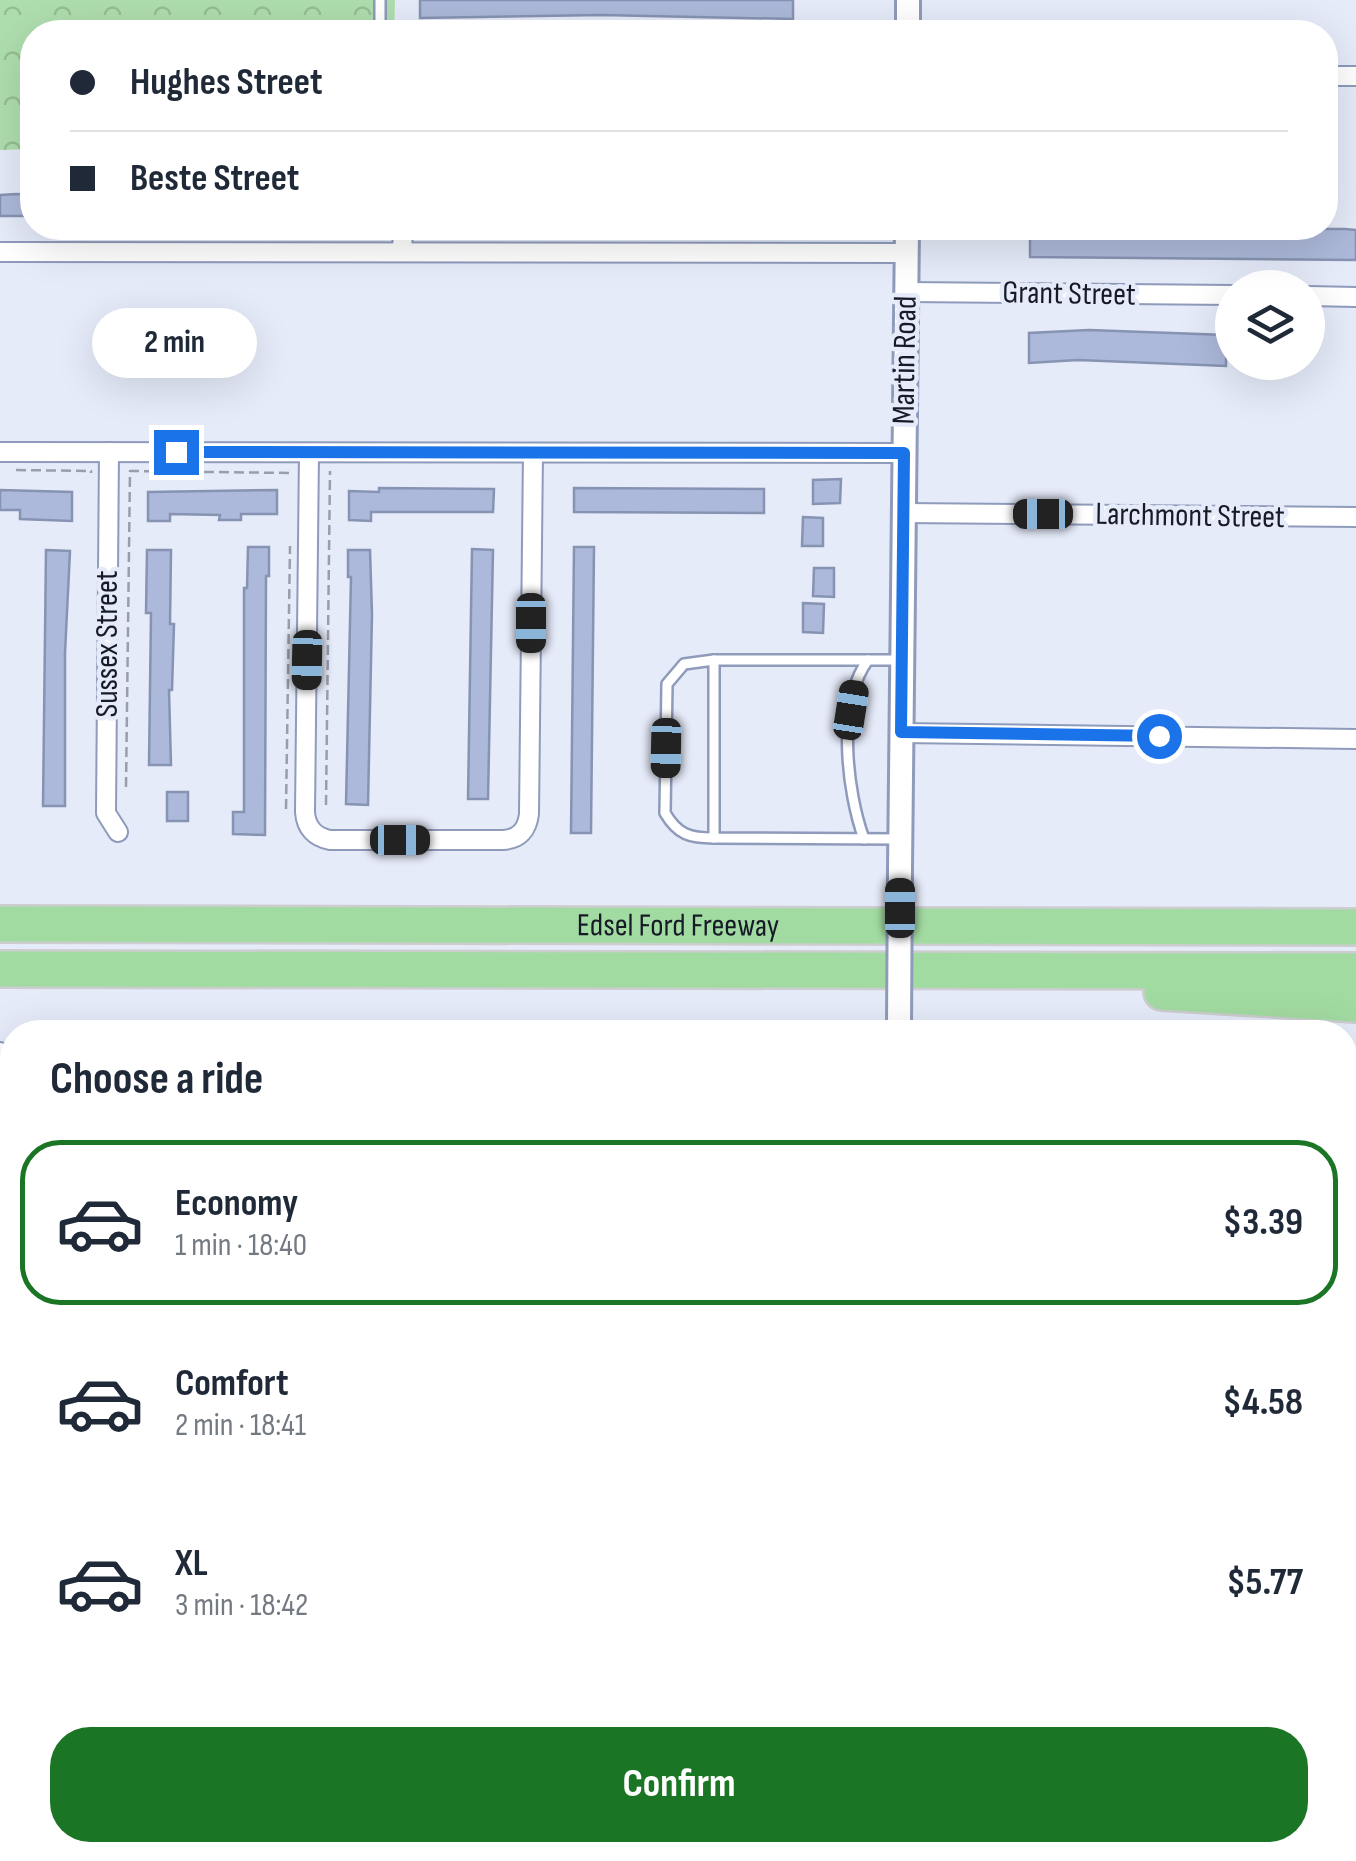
<!DOCTYPE html>
<html lang="en">
<head>
<meta charset="utf-8">
<style>
	body { margin:0; font-family:"Sofia Sans Condensed",sans-serif; background:#f2f2f3; color:#1f2937; height:100vh; display:flex; flex-direction:column; font-size:38px; white-space:nowrap }
	* { box-sizing:border-box; margin:0 }
	p { font-size:32px; color:#747a83 }
	.icon { flex:none; width:55px; height:55px; fill:none; stroke:currentColor; stroke-width:2; stroke-linecap:round; stroke-linejoin:round }
	.map { position:relative; flex:1; overflow:hidden }
	.side { position:absolute; left:0px; top:1020px; width:1358px; height:842px; display:flex; flex-direction:column; background:#fff; border-radius:40px 40px 0 0; box-shadow:0 10px 40px #0002 }
	.side>* { flex:none }
	.banner { position:absolute; left:20px; top:20px; width:1318px; height:220px; border-radius:40px; box-shadow:0 10px 40px #0002; display:grid; align-content:center; height:220px; padding:0 50px; background:#fff }
	.controls { position:absolute; left:1215px; top:270px; display:grid; gap:20px }
	.controls a { display:grid; place-items:center; width:110px; height:110px; border-radius:50%; background:#fff; box-shadow:0 10px 40px #0002; font-size:50px }
	.end { position:absolute; width:45px; height:45px; margin:-22px; border:12px solid #1a73e8; background:#fff; box-shadow:0 0 0 5px #fff }
	.from { border-radius:50% }
	.bubble { position:absolute; height:70px; border-radius:35px; background:#fff; box-shadow:0 10px 40px #0002; font-size:32px; font-weight:700; line-height:70px; text-align:center }
	.car { position:absolute; width:30px; height:60px; margin:-30px -15px; border-radius:12px; box-shadow:0 0 8px 2px #0007; background:linear-gradient(#222 24%,#8ab4d8 0 40%,#222 0 76%,#8ab4d8 0 86%,#222 0) }
	.banner b { display:flex; align-items:center; gap:35px; height:95px; font-size:38px }
	.banner b+b { border-top:2px solid #e0e1e3 }
	.banner i { width:25px; height:25px; background:#1f2937 }
	ul { padding:0; list-style:none }
	li { display:flex; align-items:center; gap:30px; height:165px; margin:0 20px 15px; padding:0 30px; border:5px solid transparent; border-radius:40px }
	li div { flex:1 }
	li b { display:block; font-size:38px }
	li em { font-style:normal; font-weight:700 }
	li.active { border-color:#1a7524 }
	li>.icon { width:90px; height:90px; stroke-width:1.5 }
	h2 { padding:0 50px; font-size:45px; line-height:120px }
	.action { display:flex; gap:20px; margin-top:auto; padding:20px 50px }
	.action a { flex:1; height:115px; border-radius:40px; background:#1a7524; color:#fff; font-size:40px; font-weight:700; line-height:115px; text-align:center }
	.map>svg:first-child { display:block }
	.park { fill:url(#park-crowns) }
	.building { fill:#adb9da; stroke:#8793b2; stroke-width:2.5 }
	.lines { fill:none; stroke-linecap:round; stroke-linejoin:round }
	.service-casing { stroke:#8f9bbb; stroke-width:14 }
	.minor-casing { stroke:#8f9bbb; stroke-width:22 }
	.tertiary-casing { stroke:#8f9bbb; stroke-width:28 }
	.motorway-casing { stroke:#cccdcf; stroke-width:40 }
	.path { stroke:#989eab; stroke-width:2.5; stroke-dasharray:10 5; stroke-linecap:butt }
	.service { stroke:#fff; stroke-width:9 }
	.minor { stroke:#fff; stroke-width:18 }
	.tertiary { stroke:#fff; stroke-width:22 }
	.motorway { stroke:#a2dba2; stroke-width:35 }
	.tertiary-bridge-casing { stroke:#8f9bbb; stroke-width:28; stroke-linecap:butt }
	.tertiary-bridge { stroke:#fff; stroke-width:22 }
	.route { stroke:#1a73e8; stroke-width:12 }
	.labels { text-anchor:middle; dominant-baseline:central; stroke-width:9; stroke-linejoin:round; paint-order:stroke }
	.street-label { font-size:32px; fill:#161b27; stroke:#e5ebf9 }
</style>
</head>
<body>
<div class="map">
<svg width="1356" height="1861" viewBox="0 0 1356 1861">
	<defs>
		<pattern id="park-crowns" width="20" height="18" patternUnits="userSpaceOnUse" patternTransform="scale(2.5)"><rect width="20" height="18" fill="#afdeae"/><path d="M2 6a3 3 0 1 1 6 0M12 15a3 3 0 1 1 6 0" fill="none" stroke="#96be96"/></pattern>
	</defs>
	<rect width="100%" height="100%" fill="#e5ebf9"/>
	<polygon class="park" points="0,0 395,0 394,32 32,32 32,149 0,150"/>
	<g class="building">
		<polygon points="420,0 793,0 793,19 601,15 420,18"/>
		<polygon points="16,194 32,195 32,216 0,216 0,195"/>
		<polygon points="1030,228 1345,229 1356,230 1356,260 1030,257"/>
		<polygon points="1089,330 1226,335 1226,366 1078,360 1029,363 1029,333"/>
		<polygon points="841,479 840,503 813,504 813,480"/>
		<polygon points="379,488 494,489 493,512 371,512 371,521 349,520 349,491 379,492"/>
		<polygon points="574,488 764,489 764,513 574,512"/>
		<polygon points="0,490 72,492 72,521 20,519 20,510 0,510"/>
		<polygon points="277,490 277,514 241,514 241,520 219,520 220,515 170,514 170,521 148,521 148,492"/>
		<polygon points="803,517 823,518 823,546 802,546"/>
		<polygon points="248,547 269,547 269,576 266,576 265,835 233,834 233,812 244,812 244,588 247,588"/>
		<polygon points="574,547 594,547 591,833 571,833"/>
		<polygon points="472,549 493,550 488,799 468,799"/>
		<polygon points="46,550 70,551 65,653 65,806 43,806"/>
		<polygon points="147,550 171,550 170,624 174,624 172,690 169,690 171,765 149,765 151,613 146,613"/>
		<polygon points="348,550 370,550 372,614 368,805 346,804 351,577 348,577"/>
		<polygon points="814,568 834,568 834,597 813,596"/>
		<polygon points="803,603 824,604 823,633 803,632"/>
		<rect x="167" y="792" width="21" height="29"/>
	</g>
	<g class="lines">
		<defs>
			<g id="service">
				<polyline points="380,32 380,0"/>
				<path d="M714 838C690 838 678 835 665 813L667 684 684 664 714 660"/>
				<path d="M864 839C847 792 836 703 868 660"/>
				<polyline points="898,839 714,838 714,660 901,660"/>
			</g>
			<g id="minor">
				<polyline points="1325,76 1356,76"/>
				<polyline points="0,252 907,253"/>
				<polyline points="402,252 403,228"/>
				<polyline points="906,292 1232,295"/>
				<polyline points="1308,296 1356,297"/>
				<polyline points="0,452 904,453"/>
				<polyline points="109,452 106,813 118,832"/>
				<path d="M309 453 305 812C306 828 315 837 330 840H503C519 839 527 830 529 814L533 453"/>
				<polyline points="903,513 1356,517"/>
				<polyline points="901,733 1356,739"/>
				<polyline points="0,1052 12,1062"/>
				<polyline points="1345,1181 1356,1181"/>
				<polyline points="1345,1400 1356,1400"/>
				<polyline points="0,1424 12,1423"/>
				<polyline points="1345,1623 1356,1623"/>
				<polyline points="1345,1843 1356,1843"/>
				<polyline points="10,1861 12,1595"/>
				<polyline points="436,1861 437,1850"/>
			</g>
			<g id="tertiary">
				<polyline points="908,32 908,0"/>
				<polyline points="900,868 907,228"/>
				<polyline points="893,1861 893,1850"/>
			</g>
			<g id="motorway">
				<path id="s1" d="M0 924 1356 927"/>
				<polyline points="0,969 1356,971"/>
				<polyline points="1162,992 1356,1004"/>
			</g>
		</defs>
		<use href="#service" class="service-casing"/>
		<use href="#minor" class="minor-casing"/>
		<use href="#tertiary" class="tertiary-casing"/>
		<use href="#motorway" class="motorway-casing"/>
		<g class="path">
			<polyline points="16,470 91,471 91,473"/>
			<polyline points="126,787 130,471 291,473"/>
			<polyline points="326,805 330,471"/>
			<polyline points="286,809 290,546"/>
		</g>
		<use href="#service" class="service"/>
		<use href="#minor" class="minor"/>
		<use href="#tertiary" class="tertiary"/>
		<use href="#motorway" class="motorway"/>
		<defs>
			<polyline id="tertiary-bridge" points="899,1027 900,868"/>
		</defs>
		<use href="#tertiary-bridge" class="tertiary-bridge-casing"/>
		<use href="#tertiary-bridge" class="tertiary-bridge"/>
	</g>
	<g class="lines">
		<polyline class="route" points="176,452 904,453 901,732 1159,736"/>
	</g>
	<g class="labels">
		<g class="street-label">
			<text transform="translate(1069 294) rotate(1)">Grant Street</text>
			<text transform="translate(905 360) rotate(-89)">Martin Road</text>
			<text transform="translate(1190 516) rotate(1)">Larchmont Street</text>
			<text transform="translate(107 644) rotate(-90)">Sussex Street</text>
			<text stroke="none"><textPath href="#s1" startOffset="678">Edsel Ford Freeway</textPath></text>
		</g>
	</g>
</svg>
<div class="controls">
<a><svg class="icon" aria-label="layers" viewBox="0 0 24 24"><path d="M12 4l9 5-9 5-9-5zM3 14l9 5 9-5"/></svg></a>
</div>
<i class="end from" style="left:1159px;top:736px"></i>
<i class="end" style="left:176px;top:452px"></i>
<div class="bubble" style="left:92px;top:308px;width:165px">2 min</div>
<i class="car" style="left:1043px;top:514px;rotate:270deg"></i>
<i class="car" style="left:531px;top:623px;rotate:180deg"></i>
<i class="car" style="left:307px;top:660px;rotate:181deg"></i>
<i class="car" style="left:851px;top:710px;rotate:9deg"></i>
<i class="car" style="left:666px;top:748px;rotate:181deg"></i>
<i class="car" style="left:400px;top:840px;rotate:90deg"></i>
<i class="car" style="left:900px;top:908px;rotate:0deg"></i>
<div class="banner">
<b><i class="from"></i>Hughes Street</b>
<b><i></i>Beste Street</b>
</div>
<section class="side">
<h2>Choose a ride</h2>
<ul>
<li class="active"><svg class="icon" aria-label="car" viewBox="0 0 24 24"><path d="M5 17H2v-5l4-1 3-4h7l3 4 3 1v5h-3M9 17h6M6 11h13"/><circle cx="7" cy="17" r="2"/><circle cx="17" cy="17" r="2"/></svg><div><b>Economy</b><p>1 min · 18:40</p></div><em>$3.39</em></li>
<li><svg class="icon" aria-label="car" viewBox="0 0 24 24"><path d="M5 17H2v-5l4-1 3-4h7l3 4 3 1v5h-3M9 17h6M6 11h13"/><circle cx="7" cy="17" r="2"/><circle cx="17" cy="17" r="2"/></svg><div><b>Comfort</b><p>2 min · 18:41</p></div><em>$4.58</em></li>
<li><svg class="icon" aria-label="car" viewBox="0 0 24 24"><path d="M5 17H2v-5l4-1 3-4h7l3 4 3 1v5h-3M9 17h6M6 11h13"/><circle cx="7" cy="17" r="2"/><circle cx="17" cy="17" r="2"/></svg><div><b>XL</b><p>3 min · 18:42</p></div><em>$5.77</em></li>
</ul>
<div class="action"><a>Confirm</a></div>
</section>
</div>
</body>
</html>
